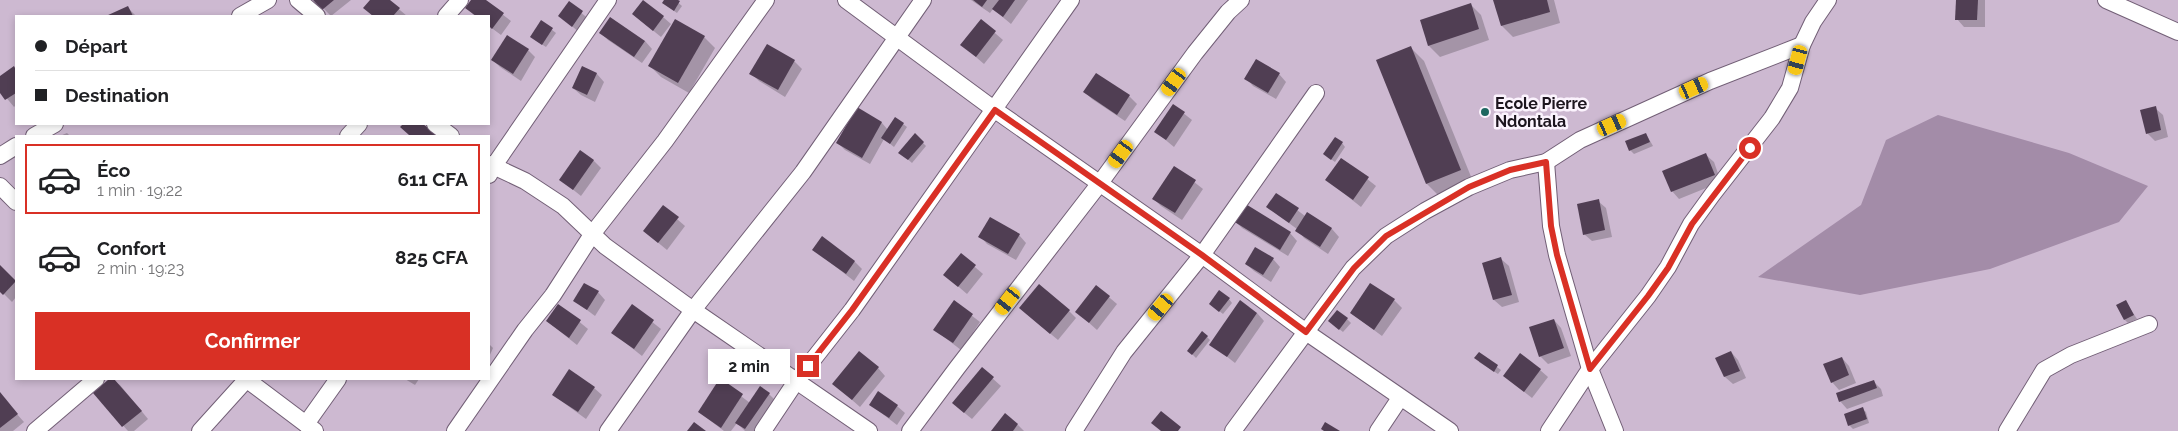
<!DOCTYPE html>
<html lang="fr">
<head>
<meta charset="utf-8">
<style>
	body { margin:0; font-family:Raleway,sans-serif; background:#f6f6f6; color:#202124; height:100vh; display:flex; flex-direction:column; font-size:19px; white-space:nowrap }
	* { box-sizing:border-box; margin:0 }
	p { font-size:16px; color:#757577 }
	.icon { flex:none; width:28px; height:28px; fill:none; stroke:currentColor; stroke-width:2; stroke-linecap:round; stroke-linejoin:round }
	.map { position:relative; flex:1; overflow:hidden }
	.sheet { position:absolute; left:15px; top:135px; width:475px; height:245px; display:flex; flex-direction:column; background:#fff; border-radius:0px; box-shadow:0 2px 8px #0003 }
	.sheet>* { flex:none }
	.guide { position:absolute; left:15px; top:15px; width:475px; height:110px; border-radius:0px; box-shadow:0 2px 8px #0003; display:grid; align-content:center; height:110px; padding:0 20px; background:#fff }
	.end { position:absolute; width:22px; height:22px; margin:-11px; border:6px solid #d93025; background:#fff; box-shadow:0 0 0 2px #fff }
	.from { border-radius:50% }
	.bubble { position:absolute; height:35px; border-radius:0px; background:#fff; box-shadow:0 2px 8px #0003; font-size:16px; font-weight:700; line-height:35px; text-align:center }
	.car { position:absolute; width:15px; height:30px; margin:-15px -8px; border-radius:6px; box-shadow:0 0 4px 1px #0007; background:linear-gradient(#f5c518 24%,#345 0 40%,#f5c518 0 76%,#345 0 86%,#f5c518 0) }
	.guide b { display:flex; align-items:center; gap:18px; height:48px; font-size:19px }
	.guide b+b { border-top:1px solid #e0e0e0 }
	.guide i { width:12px; height:12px; background:#202124 }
	ul { padding:9px 0 0; list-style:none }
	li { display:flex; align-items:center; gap:15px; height:70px; margin:0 10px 8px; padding:0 10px; border:2px solid transparent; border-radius:0px }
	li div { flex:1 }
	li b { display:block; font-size:19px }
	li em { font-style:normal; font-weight:700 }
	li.current { border-color:#d93025 }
	li>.icon { width:45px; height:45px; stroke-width:1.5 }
	.primary-button { display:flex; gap:10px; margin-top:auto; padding:10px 20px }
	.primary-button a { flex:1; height:58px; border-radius:0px; background:#d93025; color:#fff; font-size:20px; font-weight:700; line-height:58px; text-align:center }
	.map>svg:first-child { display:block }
	.green { fill:#cdb9d1; fill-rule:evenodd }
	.water { fill:#a38ca8 }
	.shadow { fill:#0003 }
	.building { fill:#503e53 }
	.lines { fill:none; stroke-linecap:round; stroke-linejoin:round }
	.street-casing { stroke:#725f76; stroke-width:18 }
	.street { stroke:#fff; stroke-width:16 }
	.route { stroke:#d93025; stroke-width:6 }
	.poi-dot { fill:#1d6760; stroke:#fbf3fd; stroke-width:2 }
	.labels { text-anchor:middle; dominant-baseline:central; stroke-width:5; stroke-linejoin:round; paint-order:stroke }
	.poi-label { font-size:16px; font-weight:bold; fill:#1c151e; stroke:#fbf3fd; text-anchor:start }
</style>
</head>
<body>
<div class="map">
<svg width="2178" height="431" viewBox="0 0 2178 431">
	<rect width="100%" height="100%" fill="#f6e0fa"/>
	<path class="green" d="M0 0H2178V431H0ZM16 16H489V124H16ZM16 136H489V379H16Z"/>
	<polygon class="water" points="1938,115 2069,153 2148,186 2119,222 1990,269 1860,295 1758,277 1861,205 1886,140"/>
	<g class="shadow">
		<polygon points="315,0 351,0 331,16"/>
		<polygon points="372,0 388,0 407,16 373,16 365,8"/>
		<polygon points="473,0 484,0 511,21 501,35 489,26 489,16 475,16 467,8"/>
		<polygon points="665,0 675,0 682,6 677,13 667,6"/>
		<polygon points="971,0 1028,0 1011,24 993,9 990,13"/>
		<polygon points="1495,0 1554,0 1560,23 1513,37 1502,26"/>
		<polygon points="1957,0 1985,0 1985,27 1964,27 1957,19"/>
		<polygon points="569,3 590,20 580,33 560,16"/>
		<polygon points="1470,4 1481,15 1489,40 1440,57 1429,46 1421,21"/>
		<polygon points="128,8 136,16 109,16"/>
		<polygon points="633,14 663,17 671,24 661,37"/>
		<polygon points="981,21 1003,40 984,64 962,45"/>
		<polygon points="542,22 556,33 546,47 535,40"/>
		<polygon points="601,33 645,41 652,49 642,63 608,40"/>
		<polygon points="704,37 715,48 689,93 661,77 650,66"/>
		<polygon points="767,46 794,61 802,69 785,97 759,81 751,73"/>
		<polygon points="1410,47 1424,61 1474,184 1441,198 1427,184 1377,61"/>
		<polygon points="528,50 535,57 521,81 500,67 493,60"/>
		<polygon points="14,68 16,71 16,105 14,107 0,90 0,77"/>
		<polygon points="582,68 597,74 604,82 595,102 581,95 573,88"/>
		<polygon points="1096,74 1129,96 1137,104 1125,121 1092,99 1085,92"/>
		<polygon points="1279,74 1286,82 1276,99 1253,86 1246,78"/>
		<polygon points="1173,105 1192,120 1174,147 1156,132"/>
		<polygon points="2155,108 2163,115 2168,137 2155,141 2147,133"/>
		<polygon points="857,109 882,123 888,130 903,124 907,127 894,147 884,139 870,164 845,150 838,143"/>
		<polygon points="67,133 70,136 60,136"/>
		<polygon points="1646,134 1653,146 1634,154 1630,150"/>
		<polygon points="915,135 926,146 912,163 904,156"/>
		<polygon points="1342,143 1345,147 1335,162 1328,157"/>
		<polygon points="1706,155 1714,162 1721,182 1679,199 1672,191"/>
		<polygon points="1342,159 1376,186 1361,207 1327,180"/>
		<polygon points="593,160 601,168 581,196 561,180"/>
		<polygon points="1175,167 1203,189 1182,220 1161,206 1154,199"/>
		<polygon points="1276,194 1305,216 1307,214 1332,229 1339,237 1328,254 1304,238 1297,229 1267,207"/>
		<polygon points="1598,201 1606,208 1612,237 1592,241 1584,234"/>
		<polygon points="663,207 685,226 667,250 644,231"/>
		<polygon points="1235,221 1290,233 1297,241 1288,256 1242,228"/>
		<polygon points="1019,235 1026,243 1016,260 987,244 980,236"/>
		<polygon points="813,249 855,262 862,269 854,281"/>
		<polygon points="961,255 983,274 967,294 945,275"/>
		<polygon points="1273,259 1280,267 1271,282 1254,271 1246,264"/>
		<polygon points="1501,259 1509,266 1519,302 1502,307 1494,300 1484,264"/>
		<polygon points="0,267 16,283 16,297 12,302 0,290"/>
		<polygon points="1097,287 1117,304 1097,330 1077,312"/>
		<polygon points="598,292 605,300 595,316 575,301"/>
		<polygon points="1229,299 1232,303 1223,314 1214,307"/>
		<polygon points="1394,300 1402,308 1382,336 1351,313"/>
		<polygon points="954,302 980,322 961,350 935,330"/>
		<polygon points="2126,302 2137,319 2128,323 2125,320"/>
		<polygon points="559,305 588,329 577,345 547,321"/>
		<polygon points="632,306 661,329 642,356 613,333"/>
		<polygon points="1069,311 1076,318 1058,340 1028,315"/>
		<polygon points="1257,313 1264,321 1235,363 1211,344"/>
		<polygon points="1347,319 1351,323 1343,332 1333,324"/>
		<polygon points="1554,320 1561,328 1571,356 1548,364 1540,356"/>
		<polygon points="1207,337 1210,340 1196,358 1192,354"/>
		<polygon points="489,344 493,348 489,357"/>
		<polygon points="1731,352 1738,360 1746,378 1733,384 1725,377 1717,358"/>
		<polygon points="1479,354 1501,370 1498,374 1479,362"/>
		<polygon points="1842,358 1849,366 1856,383 1839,390 1832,382"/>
		<polygon points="878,368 885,376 860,407 834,384"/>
		<polygon points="982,369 1001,386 972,419 961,410"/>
		<polygon points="1540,370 1548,377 1532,398 1504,376"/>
		<polygon points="111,379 120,385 148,419 134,431 128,431 94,393"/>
		<polygon points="405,379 419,379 415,385"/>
		<polygon points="720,380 750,403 769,394 776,401 756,431 745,431 737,423 731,431 724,431 699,412"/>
		<polygon points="1874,382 1881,389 1883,396 1847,409 1840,401"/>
		<polygon points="594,388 602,395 586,419 553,395"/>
		<polygon points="0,395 24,422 13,431 0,431"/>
		<polygon points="871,405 897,406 905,413 897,425"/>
		<polygon points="1862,409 1866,412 1869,423 1853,429 1849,425"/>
		<polygon points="1018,425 1024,431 992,431"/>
	</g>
	<g class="building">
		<polygon points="313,0 334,0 322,10"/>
		<polygon points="370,0 390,0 400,8 393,16 373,16 363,8"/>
		<polygon points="471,0 486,0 504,13 492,29 489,26 489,16 476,16 465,8"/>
		<polygon points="643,0 664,16 653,31 632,14"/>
		<polygon points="664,0 678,0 680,1 674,11 662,3"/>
		<polygon points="973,0 987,0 982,7"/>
		<polygon points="999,0 1015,0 1003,17 992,9"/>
		<polygon points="1493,0 1547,0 1550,12 1501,26"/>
		<polygon points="1956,0 1978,0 1977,20 1955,20"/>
		<polygon points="569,1 583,11 572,27 558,16"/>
		<polygon points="1471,3 1479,29 1428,46 1420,20"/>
		<polygon points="128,6 133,16 106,16"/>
		<polygon points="610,17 645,41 634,57 599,33"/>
		<polygon points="675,19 705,36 678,83 648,66"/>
		<polygon points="981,19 996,31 976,57 960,45"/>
		<polygon points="541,20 553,28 542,45 530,37"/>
		<polygon points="507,35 529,49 513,74 491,60"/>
		<polygon points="767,44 795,60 778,90 749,74"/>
		<polygon points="1411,46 1461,170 1426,184 1376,60"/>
		<polygon points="1256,59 1280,73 1268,93 1244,79"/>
		<polygon points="14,66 16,70 16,93 5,100 0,93 0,76"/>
		<polygon points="582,66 597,73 587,95 572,88"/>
		<polygon points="1096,73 1130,95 1117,115 1083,92"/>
		<polygon points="1173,104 1185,112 1166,140 1154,132"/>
		<polygon points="2156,106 2161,130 2146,134 2140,110"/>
		<polygon points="857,107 882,122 862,158 836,143"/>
		<polygon points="895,117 904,123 890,144 881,138"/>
		<polygon points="403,124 423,124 437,135 435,136 408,136 409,135 400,127"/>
		<polygon points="915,133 924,142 908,160 898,153"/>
		<polygon points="1646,133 1650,142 1629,151 1625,141"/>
		<polygon points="1335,137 1343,142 1331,160 1323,154"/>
		<polygon points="580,150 594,160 573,190 559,180"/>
		<polygon points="1706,153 1715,175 1671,192 1662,171"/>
		<polygon points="1341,158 1369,177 1353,200 1325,180"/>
		<polygon points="1174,166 1196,180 1175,213 1152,199"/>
		<polygon points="1276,193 1299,208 1289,223 1266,207"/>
		<polygon points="1599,199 1605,230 1583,235 1577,204"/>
		<polygon points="1244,203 1291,232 1280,250 1233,221"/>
		<polygon points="663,205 679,217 658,243 643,231"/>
		<polygon points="1307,212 1332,228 1320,247 1295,231"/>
		<polygon points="990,217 1020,234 1008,254 978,237"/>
		<polygon points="822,236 855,261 846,274 812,250"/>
		<polygon points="1255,247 1274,258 1263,275 1245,264"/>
		<polygon points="961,253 976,265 958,287 943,275"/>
		<polygon points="1501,257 1512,295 1493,300 1482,263"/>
		<polygon points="0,265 16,281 3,295 0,292"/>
		<polygon points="584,283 599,291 587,310 573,301"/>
		<polygon points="1370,283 1395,299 1374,330 1350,313"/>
		<polygon points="1039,284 1070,310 1050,334 1019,308"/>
		<polygon points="1096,285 1110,296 1089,323 1075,312"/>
		<polygon points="1219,290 1230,298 1219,312 1209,304"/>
		<polygon points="954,300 973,314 953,343 933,330"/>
		<polygon points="1240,300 1257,313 1227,357 1209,345"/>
		<polygon points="2126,300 2134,315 2124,320 2116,305"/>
		<polygon points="558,304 581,320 569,338 546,321"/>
		<polygon points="632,304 654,320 634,349 611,333"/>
		<polygon points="1337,310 1348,318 1339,330 1328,321"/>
		<polygon points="1554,319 1564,348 1539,357 1529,327"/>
		<polygon points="1202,331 1208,336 1192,355 1187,351"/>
		<polygon points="859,351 879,367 852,400 832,384"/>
		<polygon points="1731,351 1740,371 1724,377 1715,358"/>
		<polygon points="1479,352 1498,365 1494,372 1474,358"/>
		<polygon points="1520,353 1541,369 1524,392 1503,376"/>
		<polygon points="1842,357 1849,375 1831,383 1823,364"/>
		<polygon points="982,367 994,377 964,413 952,403"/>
		<polygon points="569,369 595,387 578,412 552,395"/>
		<polygon points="720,378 743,394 721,428 698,412"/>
		<polygon points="109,379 114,379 142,411 122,427 93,393"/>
		<polygon points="1874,380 1877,388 1839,402 1836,393"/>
		<polygon points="760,386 770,393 745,429 735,423"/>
		<polygon points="878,391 898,405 889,418 869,405"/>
		<polygon points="0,392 18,414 0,428"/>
		<polygon points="1863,407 1867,419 1848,426 1844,414"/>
		<polygon points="1161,411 1181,427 1178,431 1161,431 1151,423"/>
		<polygon points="1005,413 1018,424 1013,431 991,431"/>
		<polygon points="694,422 706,431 687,431"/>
		<polygon points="1325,422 1340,431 1324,431 1321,429"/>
	</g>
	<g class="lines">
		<defs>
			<g id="street">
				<polyline points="298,0 317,16"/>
				<polyline points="846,0 995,110 1202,255 1306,332 1450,431"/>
				<polyline points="2106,0 2178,32"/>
				<polyline points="240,16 268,0"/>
				<polyline points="446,16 460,0"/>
				<polyline points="435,124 451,136"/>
				<polyline points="34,136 55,124"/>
				<polyline points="348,136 359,124"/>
				<polyline points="0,156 16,146"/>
				<polyline points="1546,162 1551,226 1557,255 1590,369 1615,431"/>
				<polyline points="489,164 525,181 563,206 605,246 693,310 869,431"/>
				<polyline points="489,175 493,167 608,0"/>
				<polyline points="0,186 16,202"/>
				<polyline points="246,379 315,431"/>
				<polyline points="306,424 338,379"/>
				<polyline points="35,431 96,379"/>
				<polyline points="200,431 247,379"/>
				<polyline points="455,431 525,330 553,295 593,233 665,141 766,0"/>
				<polyline points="608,431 693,310 803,172 923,0"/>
				<polyline points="763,431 797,380 852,310 1071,0"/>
				<polyline points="910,431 957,368 1100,183 1195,53 1228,12 1241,0"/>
				<polyline points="1074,431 1124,352 1202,255 1316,93"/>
				<polyline points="1233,431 1353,268 1386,236 1425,211 1469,187 1510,170 1546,162 1580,140 1710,81 1802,45"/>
				<polyline points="1378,431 1400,398"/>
				<polyline points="1549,431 1590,369 1648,296 1668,267 1691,224 1712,195 1772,118 1790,88 1802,45 1813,22 1828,0"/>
				<polyline points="2007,431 2044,370 2071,355 2149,324"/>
			</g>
		</defs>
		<use href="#street" class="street-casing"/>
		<use href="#street" class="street"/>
	</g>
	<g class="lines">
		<polyline class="route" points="808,366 852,310 995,110 1202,255 1306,332 1354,268 1386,236 1469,187 1510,170 1546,162 1551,226 1557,255 1590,369 1648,296 1668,268 1692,224 1750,148"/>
	</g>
	<circle class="poi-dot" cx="1485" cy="112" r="5"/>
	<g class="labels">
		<g class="poi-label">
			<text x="1495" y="103">Ecole Pierre<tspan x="1495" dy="18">Ndontala</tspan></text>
		</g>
	</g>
</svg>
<i class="end from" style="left:1750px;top:148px"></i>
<i class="end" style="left:808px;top:366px"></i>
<div class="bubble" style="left:708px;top:349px;width:82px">2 min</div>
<i class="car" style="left:1798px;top:60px;rotate:195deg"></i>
<i class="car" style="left:1174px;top:82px;rotate:216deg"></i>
<i class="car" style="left:1694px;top:88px;rotate:66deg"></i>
<i class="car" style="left:1612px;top:125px;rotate:66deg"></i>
<i class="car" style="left:1121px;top:154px;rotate:216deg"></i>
<i class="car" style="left:1008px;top:301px;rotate:218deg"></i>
<i class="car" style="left:1161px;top:307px;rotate:220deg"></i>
<div class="guide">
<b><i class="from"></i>Départ</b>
<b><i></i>Destination</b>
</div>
<section class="sheet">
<ul>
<li class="current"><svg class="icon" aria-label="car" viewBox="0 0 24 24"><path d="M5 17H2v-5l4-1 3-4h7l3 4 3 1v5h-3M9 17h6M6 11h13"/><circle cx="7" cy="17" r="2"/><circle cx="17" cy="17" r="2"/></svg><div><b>Éco</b><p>1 min · 19:22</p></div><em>611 CFA</em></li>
<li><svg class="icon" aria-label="car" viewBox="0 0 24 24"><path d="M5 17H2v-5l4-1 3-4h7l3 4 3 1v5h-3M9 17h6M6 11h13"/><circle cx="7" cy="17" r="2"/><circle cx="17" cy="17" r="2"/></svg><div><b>Confort</b><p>2 min · 19:23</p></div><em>825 CFA</em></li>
</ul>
<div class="primary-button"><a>Confirmer</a></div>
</section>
</div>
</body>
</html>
